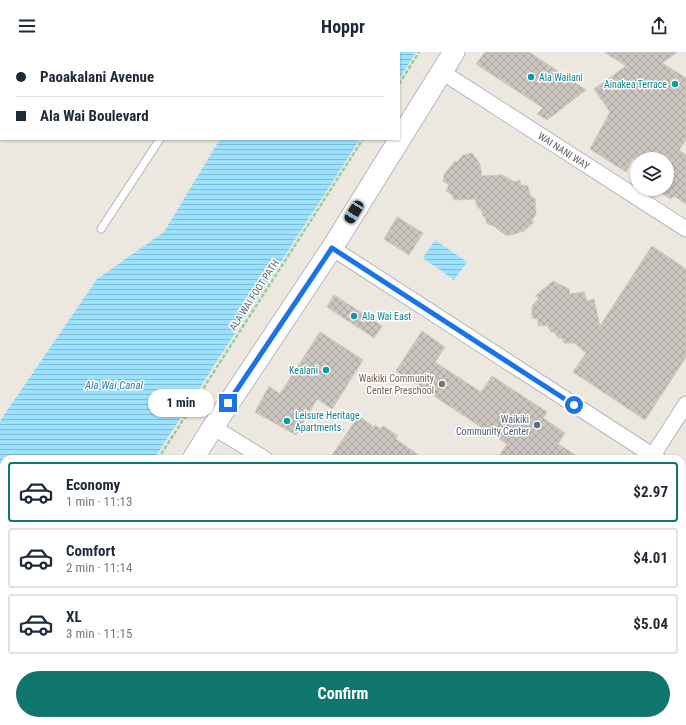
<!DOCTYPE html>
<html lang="en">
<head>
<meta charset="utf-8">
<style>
	body { margin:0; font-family:"Roboto Condensed",sans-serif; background:#f2f2f3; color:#1f2937; height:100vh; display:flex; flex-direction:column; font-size:15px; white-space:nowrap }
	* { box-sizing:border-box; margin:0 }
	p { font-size:13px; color:#747a83 }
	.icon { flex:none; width:22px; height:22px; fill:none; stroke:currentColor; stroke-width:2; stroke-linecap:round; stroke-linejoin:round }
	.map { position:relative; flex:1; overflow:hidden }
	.side { position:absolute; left:0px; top:403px; width:686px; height:270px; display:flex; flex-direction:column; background:#fff; border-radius:12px 12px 0 0; box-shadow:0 1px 3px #0004 }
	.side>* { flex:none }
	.guide { position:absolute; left:0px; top:0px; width:400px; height:88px; box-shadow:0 1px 3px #0004; display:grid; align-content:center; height:88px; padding:0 16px; background:#fff }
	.buttons { position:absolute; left:630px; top:100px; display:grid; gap:8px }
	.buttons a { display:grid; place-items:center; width:44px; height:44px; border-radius:50%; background:#fff; box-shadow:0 1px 3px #0004; font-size:20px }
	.end { position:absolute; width:18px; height:18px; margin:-9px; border:5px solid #1a73e8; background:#fff; box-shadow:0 0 0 2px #fff }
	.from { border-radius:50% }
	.bubble { position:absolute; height:28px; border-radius:14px; background:#fff; box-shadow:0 1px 3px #0004; font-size:13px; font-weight:700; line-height:28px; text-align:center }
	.car { position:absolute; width:12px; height:24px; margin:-12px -6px; border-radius:5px; box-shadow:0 0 3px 1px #0007; background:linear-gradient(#222 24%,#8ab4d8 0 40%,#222 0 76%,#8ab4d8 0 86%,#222 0) }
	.guide b { display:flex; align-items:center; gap:14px; height:38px; font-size:15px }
	.guide b+b { border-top:1px solid #e0e1e3 }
	.guide i { width:10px; height:10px; background:#1f2937 }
	ul { padding:7px 0 0; list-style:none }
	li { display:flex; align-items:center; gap:12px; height:60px; margin:0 8px 6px; padding:0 8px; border:2px solid #e0e1e3; border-radius:4px }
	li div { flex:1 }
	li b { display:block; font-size:15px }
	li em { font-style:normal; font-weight:700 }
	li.selected { border-color:#0f766e }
	li>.icon { width:36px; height:36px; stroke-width:1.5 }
	.cta { display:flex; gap:8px; margin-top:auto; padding:8px 16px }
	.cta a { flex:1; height:46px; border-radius:24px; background:#0f766e; color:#fff; font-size:16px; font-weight:700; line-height:46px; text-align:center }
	header { display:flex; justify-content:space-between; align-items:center; height:52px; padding:0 16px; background:#fff; font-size:18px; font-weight:700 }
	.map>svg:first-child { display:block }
	.grass { fill:#bfe7b9 }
	.water { fill:url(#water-rules) }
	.building { fill:url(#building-cross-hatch); stroke:#d2c8bd }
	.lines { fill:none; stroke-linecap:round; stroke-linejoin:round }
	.service-casing { stroke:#b2b7bb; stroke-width:9 }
	.minor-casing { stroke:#b2b7bb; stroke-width:17 }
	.secondary-casing { stroke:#b3b8bd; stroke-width:23 }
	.path { stroke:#94ce9c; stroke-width:2.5; stroke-dasharray:4 2; stroke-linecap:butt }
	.service { stroke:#fff; stroke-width:7 }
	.minor { stroke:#fff; stroke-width:15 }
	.secondary { stroke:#fff; stroke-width:21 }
	.route { stroke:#1a73e8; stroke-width:5 }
	.culture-dot { fill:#0f9aa8; stroke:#fff; stroke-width:1.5 }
	.education-dot { fill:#8d6e63; stroke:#fff; stroke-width:1.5 }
	.service-dot { fill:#5c6f8a; stroke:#fff; stroke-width:1.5 }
	.labels { text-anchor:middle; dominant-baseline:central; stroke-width:3; stroke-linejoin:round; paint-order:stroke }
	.culture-label { font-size:10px; fill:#0d838f; stroke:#fff; text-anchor:start }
	.street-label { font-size:10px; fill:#585d61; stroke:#fff }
	.education-label { font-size:10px; fill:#785e54; stroke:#fff; text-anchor:end }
	.service-label { font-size:10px; fill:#4e5e75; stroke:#fff; text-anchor:end }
	.water-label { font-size:11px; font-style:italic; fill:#2f79a5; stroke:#fff }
</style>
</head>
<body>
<header><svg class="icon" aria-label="menu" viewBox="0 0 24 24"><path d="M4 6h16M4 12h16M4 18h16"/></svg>Hoppr<svg class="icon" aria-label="share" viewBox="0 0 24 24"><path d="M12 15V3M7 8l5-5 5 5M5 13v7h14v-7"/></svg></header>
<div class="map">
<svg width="686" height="673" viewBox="0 0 686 673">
	<defs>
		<pattern id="water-rules" width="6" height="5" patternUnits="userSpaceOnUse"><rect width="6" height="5" fill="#9ce2ff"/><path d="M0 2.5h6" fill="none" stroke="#82bad2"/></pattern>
		<pattern id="building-cross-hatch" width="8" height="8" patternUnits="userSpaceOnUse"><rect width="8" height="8" fill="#cac5be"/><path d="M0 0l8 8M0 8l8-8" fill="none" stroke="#a7a39e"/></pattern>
	</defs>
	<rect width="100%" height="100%" fill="#ede8df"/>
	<polygon class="grass" points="166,669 242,669 248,673 164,673"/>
	<g class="water">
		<polygon points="256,0 416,0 399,27 399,1"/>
		<polygon points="220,87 360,87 154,407 4,407 4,630 0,636 0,369 97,227 164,180"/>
		<polygon points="435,188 467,210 454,228 423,206"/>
	</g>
	<g class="building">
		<polygon points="485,0 529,0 586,38 547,68 537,62 543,56 476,12"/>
		<polygon points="604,0 678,0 662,11 686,26 686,88 679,98 686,103 686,152 674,144 671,147 660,140 662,137 667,137 667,107 633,107 626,120 590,97 610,60 594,37 626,14"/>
		<polygon points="472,101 480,112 482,124 502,123 515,130 520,128 521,133 528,134 530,143 535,147 536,162 532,168 534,170 524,179 507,184 492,173 487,172 485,165 483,164 481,157 478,156 476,152 476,147 454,148 451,142 446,139 449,133 443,129 444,123 455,109 457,110 463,103"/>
		<polygon points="397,165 423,181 409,203 384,187"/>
		<polygon points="652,194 686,217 686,305 645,368 573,320 586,301 574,291 564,291 562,286 558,286 554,280 551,280 547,273 538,274 538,267 532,266 532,254 539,246 535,244 553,229 569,237 570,242 584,240 587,249 594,247 600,274"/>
		<polygon points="334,243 382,274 374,286 327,255"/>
		<polygon points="422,279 445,295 435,310 481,340 492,324 547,360 543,366 565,381 558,392 582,407 497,407 507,392 396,319"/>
		<polygon points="320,280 363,308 332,357 317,347 296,383 255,360 269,334 280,342"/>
		<polygon points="359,364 374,375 375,373 381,377 383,374 398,384 396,387 424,407 330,406"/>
	</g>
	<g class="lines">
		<defs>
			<g id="service">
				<polyline points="217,1 218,0"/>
				<polyline points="101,177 160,87"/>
				<polyline points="147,673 150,669"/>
			</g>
			<g id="minor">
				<path id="s1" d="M442 20 686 177"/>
				<polyline points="332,196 658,407"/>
				<polyline points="213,375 265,407"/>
				<polyline points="653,403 686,352"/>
				<polyline points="682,422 686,425"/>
				<polyline points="682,665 686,667"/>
				<polyline points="277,669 282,673"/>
			</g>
			<g id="secondary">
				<polyline points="193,407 213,375 332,196 454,0"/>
				<polyline points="24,673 26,669"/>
			</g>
		</defs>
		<use href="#service" class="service-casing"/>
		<use href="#minor" class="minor-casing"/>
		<use href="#secondary" class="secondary-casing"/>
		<g class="path">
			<polyline points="29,0 31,1"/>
			<polyline points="399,32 419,0"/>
			<polyline points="158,407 363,87"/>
			<polyline points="0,653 4,647"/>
		</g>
		<use href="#service" class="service"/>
		<use href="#minor" class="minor"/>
		<use href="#secondary" class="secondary"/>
	</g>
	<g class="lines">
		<polyline class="route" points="228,351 332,196 574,353"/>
	</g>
	<g class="culture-dot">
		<circle cx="531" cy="25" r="4"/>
		<circle cx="675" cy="32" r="4"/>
		<circle cx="354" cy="264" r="4"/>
		<circle cx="326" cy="318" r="4"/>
		<circle cx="287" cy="369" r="4"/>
	</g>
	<circle class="education-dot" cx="442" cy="332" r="4"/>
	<circle class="service-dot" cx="537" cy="373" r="4"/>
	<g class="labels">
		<g class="culture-label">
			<text x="539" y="25">Ala Wailani</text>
			<text x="667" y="32" text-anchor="end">Ainakea Terrace</text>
			<text x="362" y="264">Ala Wai East</text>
			<text x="318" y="318" text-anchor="end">Kealani</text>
			<text x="295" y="363">Leisure Heritage<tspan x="295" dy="12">Apartments</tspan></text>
		</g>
		<g class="street-label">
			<text stroke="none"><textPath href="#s1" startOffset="145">WAI NANI WAY</textPath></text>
			<text transform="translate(254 243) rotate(-57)">ALA WAI FOOT PATH</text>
		</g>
		<g class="education-label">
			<text x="434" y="326">Waikiki Community<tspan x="434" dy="12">Center Preschool</tspan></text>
		</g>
		<g class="service-label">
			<text x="529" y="367">Waikiki<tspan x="529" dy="12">Community Center</tspan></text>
		</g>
		<g class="water-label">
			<text x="114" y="333">Ala Wai Canal</text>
		</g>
	</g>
</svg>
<div class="buttons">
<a><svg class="icon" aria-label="layers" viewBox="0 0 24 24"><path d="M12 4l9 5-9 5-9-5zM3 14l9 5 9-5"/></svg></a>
</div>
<i class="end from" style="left:574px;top:353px"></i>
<i class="end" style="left:228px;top:351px"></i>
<div class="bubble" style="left:148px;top:337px;width:66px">1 min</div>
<i class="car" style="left:354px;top:160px;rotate:212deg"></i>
<div class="guide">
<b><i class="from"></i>Paoakalani Avenue</b>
<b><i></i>Ala Wai Boulevard</b>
</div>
<section class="side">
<ul>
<li class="selected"><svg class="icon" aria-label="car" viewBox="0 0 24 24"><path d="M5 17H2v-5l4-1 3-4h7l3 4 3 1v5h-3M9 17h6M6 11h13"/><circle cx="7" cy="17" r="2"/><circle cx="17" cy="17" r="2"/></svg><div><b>Economy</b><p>1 min · 11:13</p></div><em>$2.97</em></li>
<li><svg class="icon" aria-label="car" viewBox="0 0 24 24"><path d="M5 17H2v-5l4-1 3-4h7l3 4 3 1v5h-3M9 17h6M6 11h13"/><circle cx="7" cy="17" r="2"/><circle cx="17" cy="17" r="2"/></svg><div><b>Comfort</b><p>2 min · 11:14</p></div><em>$4.01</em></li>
<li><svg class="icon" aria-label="car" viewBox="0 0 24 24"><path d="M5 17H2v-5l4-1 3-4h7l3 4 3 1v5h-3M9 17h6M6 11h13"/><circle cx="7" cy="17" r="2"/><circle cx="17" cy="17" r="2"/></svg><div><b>XL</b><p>3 min · 11:15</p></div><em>$5.04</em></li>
</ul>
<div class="cta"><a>Confirm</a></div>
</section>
</div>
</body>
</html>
